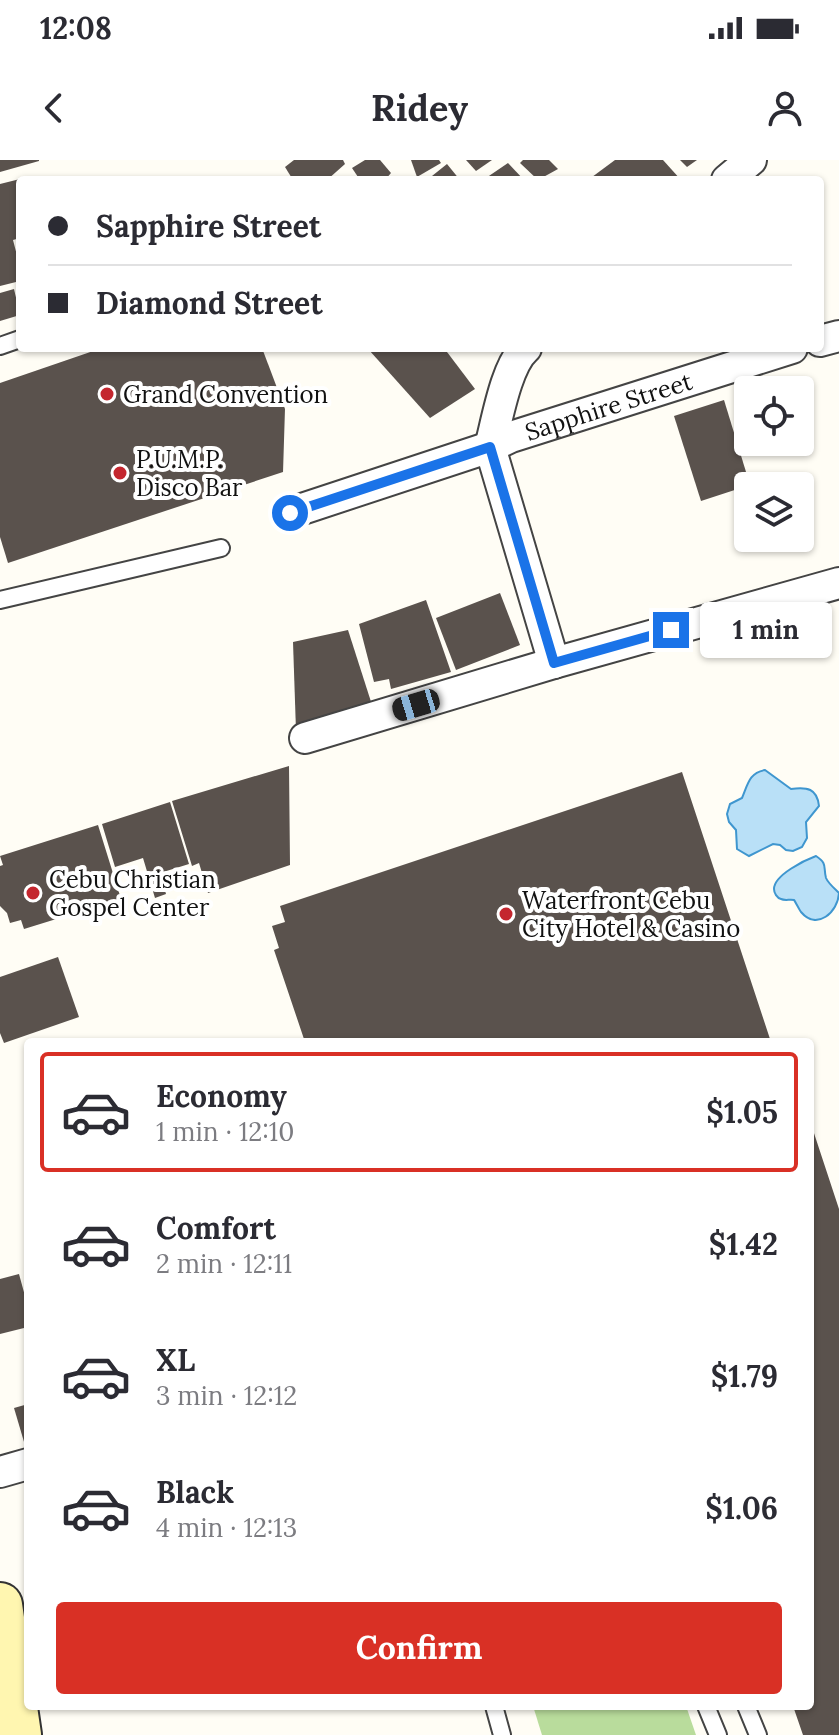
<!DOCTYPE html>
<html lang="en">
<head>
<meta charset="utf-8">
<style>
	body { margin:0; font-family:Lora,serif; background:#f2f2f3; color:#2b2b33; height:100vh; display:flex; flex-direction:column; font-size:30px; white-space:nowrap }
	* { box-sizing:border-box; margin:0 }
	p { font-size:26px; color:#7c7c81 }
	.icon { flex:none; width:44px; height:44px; fill:none; stroke:currentColor; stroke-width:2; stroke-linecap:round; stroke-linejoin:round }
	.map { position:relative; flex:1; overflow:hidden }
	.sheet { position:absolute; left:24px; top:878px; width:790px; height:672px; display:flex; flex-direction:column; background:#fff; border-radius:8px; box-shadow:0 2px 6px #0004 }
	.sheet>* { flex:none }
	.banner { position:absolute; left:16px; top:16px; width:808px; height:176px; border-radius:8px; box-shadow:0 2px 6px #0004; display:grid; align-content:center; height:176px; padding:0 32px; background:#fff }
	.buttons { position:absolute; left:734px; top:216px; display:grid; gap:16px }
	.buttons a { display:grid; place-items:center; width:80px; height:80px; border-radius:8px; background:#fff; box-shadow:0 2px 6px #0004; font-size:40px }
	.end { position:absolute; width:36px; height:36px; margin:-18px; border:10px solid #1a73e8; background:#fff; box-shadow:0 0 0 4px #fff }
	.from { border-radius:50% }
	.bubble { position:absolute; height:56px; border-radius:8px; background:#fff; box-shadow:0 2px 6px #0004; font-size:26px; font-weight:700; line-height:56px; text-align:center }
	.car { position:absolute; width:24px; height:48px; margin:-24px -12px; border-radius:10px; box-shadow:0 0 6px 2px #0007; background:linear-gradient(#222 24%,#8ab4d8 0 40%,#222 0 76%,#8ab4d8 0 86%,#222 0) }
	.banner b { display:flex; align-items:center; gap:28px; height:76px; font-size:30px }
	.banner b+b { border-top:2px solid #e1e1e2 }
	.banner i { width:20px; height:20px; background:#2b2b33 }
	ul { padding:14px 0 0; list-style:none }
	li { display:flex; align-items:center; gap:24px; height:120px; margin:0 16px 12px; padding:0 16px; border:4px solid transparent; border-radius:8px }
	li div { flex:1 }
	li b { display:block; font-size:30px }
	li em { font-style:normal; font-weight:700 }
	li.current { border-color:#d93025 }
	li>.icon { width:72px; height:72px; stroke-width:1.5 }
	.primary-button { display:flex; gap:16px; margin-top:auto; padding:16px 32px }
	.primary-button a { flex:1; height:92px; border-radius:8px; background:#d93025; color:#fff; font-size:32px; font-weight:700; line-height:92px; text-align:center }
	.status { display:flex; justify-content:space-between; align-items:center; height:56px; padding:0 40px; background:#fff; direction:ltr }
	.status svg { height:22px; fill:currentColor }
	header { display:flex; justify-content:space-between; align-items:center; height:104px; padding:0 32px; background:#fff; font-size:36px; font-weight:700 }
	.map>svg:first-child { display:block }
	.forest { fill:#b9dc9c }
	.water { fill:#b9e0f7; stroke:#3f96cf; stroke-width:2 }
	.building { fill:#5a524d }
	.lines { fill:none; stroke-linecap:round; stroke-linejoin:round }
	.lane-casing { stroke:#444; stroke-width:20 }
	.street-casing { stroke:#444; stroke-width:34 }
	.secondary-casing { stroke:#333; stroke-width:48 }
	.lane { stroke:#fff; stroke-width:16 }
	.street { stroke:#fff; stroke-width:30 }
	.secondary { stroke:#fff6b0; stroke-width:44 }
	.route { stroke:#1a73e8; stroke-width:10 }
	.poi-dot { fill:#c4262e; stroke:#fff; stroke-width:3 }
	.labels { text-anchor:middle; dominant-baseline:central; stroke-width:8; stroke-linejoin:round; paint-order:stroke }
	.poi-label { font-size:24px; fill:#111; stroke:#fff; text-anchor:start }
	.street-label { font-size:24px; fill:#111; stroke:#fff }
</style>
</head>
<body>
<div class="status"><b>12:08</b><svg viewBox="0 0 49 12"><path d="M0 12V9h3v3zM5 12V6h3v6zM10 12V3h3v9zM15 12V0h3v12zM26 1h20v11H26zM47 4h2v5h-2z"/></svg></div>
<header><svg class="icon" aria-label="back" viewBox="0 0 24 24"><path d="M15 5l-7 7 7 7"/></svg>Ridey<svg class="icon" aria-label="person" viewBox="0 0 24 24"><circle cx="12" cy="8" r="4"/><path d="M4 21q1-7 8-7t8 7"/></svg></header>
<div class="map">
<svg width="839" height="1575" viewBox="0 0 839 1575">
	<rect width="100%" height="100%" fill="#fffdf5"/>
	<polygon class="forest" points="533,1546 686,1546 696,1575 542,1575"/>
	<g class="water">
		<path d="M765 610 791 629C807 627 817 628 819 646L806 662 807 678 802 687 793 691 786 690 780 685 773 684 749 696 737 689 736 670 729 662 727 654 730 644 742 638C748 624 749 613 765 610Z"/>
		<path d="M816 696C828 704 823 707 826 718 828 723 835 729 839 733 838 752 817 771 801 752 800 751 795 741 794 740 790 739 785 741 781 739 777 738 774 733 774 729 774 715 805 700 816 696Z"/>
	</g>
	<g class="building">
		<polygon points="0,0 39,0 39,1 0,12"/>
		<polygon points="294,0 343,0 345,4 327,20 293,20 285,7"/>
		<polygon points="365,0 380,0 391,13 385,20 360,20 352,8"/>
		<polygon points="411,0 439,0 441,3 417,17"/>
		<polygon points="466,0 492,0 476,11"/>
		<polygon points="523,0 549,0 558,9 538,20 520,3"/>
		<polygon points="615,0 663,0 681,20 588,20"/>
		<polygon points="680,0 697,0 687,7"/>
		<polygon points="508,3 524,20 483,20"/>
		<polygon points="447,4 460,20 427,20"/>
		<polygon points="20,19 20,78 13,80 20,107 20,121 0,126 0,24"/>
		<polygon points="14,129 20,155 0,161 0,133"/>
		<polygon points="102,188 262,188 285,249 283,312 8,403 0,377 0,223"/>
		<polygon points="372,188 444,188 475,229 430,258 369,190"/>
		<polygon points="724,240 750,325 701,341 674,256"/>
		<polygon points="500,433 520,485 456,510 436,458"/>
		<polygon points="426,440 451,512 391,529 389,519 374,522 359,464"/>
		<polygon points="348,470 373,548 296,571 293,482"/>
		<polygon points="289,606 290,705 208,733 199,703 192,706 172,641"/>
		<polygon points="682,612 771,882 305,882 274,790 279,788 272,766 285,762 280,746"/>
		<polygon points="170,642 189,704 160,713 166,734 155,738 143,698 115,707 102,664"/>
		<polygon points="98,665 121,739 24,769 21,760 10,763 7,753 0,746 0,706 3,705 0,696"/>
		<polygon points="58,797 79,857 4,883 0,873 0,817"/>
		<polygon points="810,961 839,1049 839,1575 803,1575 793,1546 810,1546"/>
		<polygon points="19,1114 28,1147 28,1167 0,1174 0,1119"/>
		<polygon points="28,1244 28,1292 27,1292 14,1248"/>
	</g>
	<g class="lines">
		<defs>
			<g id="lane">
				<polyline points="0,186 20,179"/>
				<polyline points="0,440 221,388"/>
				<polyline points="494,1546 502,1575"/>
				<polyline points="706,1546 718,1575"/>
				<polyline points="746,1546 758,1575"/>
			</g>
			<g id="street">
				<polyline points="727,20 751,0"/>
				<polyline points="820,181 839,176"/>
				<polyline points="490,287 554,503"/>
				<path d="M490 287C497 261 506 205 526 188"/>
				<path id="s1" d="M290 353 490 287 511 277 792 188"/>
				<polyline points="305,578 554,503 839,423"/>
				<polyline points="0,1312 28,1304"/>
			</g>
			<polyline id="secondary" points="0,1445 19,1575"/>
		</defs>
		<use href="#lane" class="lane-casing"/>
		<use href="#street" class="street-casing"/>
		<use href="#secondary" class="secondary-casing"/>
		<use href="#lane" class="lane"/>
		<use href="#street" class="street"/>
		<use href="#secondary" class="secondary"/>
	</g>
	<g class="lines">
		<polyline class="route" points="290,353 490,287 554,503 671,470"/>
	</g>
	<g class="poi-dot">
		<circle cx="107" cy="234" r="8"/>
		<circle cx="120" cy="313" r="8"/>
		<circle cx="33" cy="733" r="8"/>
		<circle cx="506" cy="754" r="8"/>
	</g>
	<g class="labels">
		<g class="poi-label">
			<text x="123" y="234">Grand Convention</text>
			<text x="136" y="299">P.U.M.P.<tspan x="136" dy="28">Disco Bar</tspan></text>
			<text x="49" y="719">Cebu Christian<tspan x="49" dy="28">Gospel Center</tspan></text>
			<text x="522" y="740">Waterfront Cebu<tspan x="522" dy="28">City Hotel &amp; Casino</tspan></text>
		</g>
		<g class="street-label">
			<text stroke="none"><textPath href="#s1" startOffset="336">Sapphire Street</textPath></text>
		</g>
	</g>
</svg>
<div class="buttons">
<a><svg class="icon" aria-label="locate" viewBox="0 0 24 24"><circle cx="12" cy="12" r="6"/><path d="M12 2v4M12 18v4M2 12h4M18 12h4"/></svg></a>
<a><svg class="icon" aria-label="layers" viewBox="0 0 24 24"><path d="M12 4l9 5-9 5-9-5zM3 14l9 5 9-5"/></svg></a>
</div>
<i class="end from" style="left:290px;top:353px"></i>
<i class="end" style="left:671px;top:470px"></i>
<div class="bubble" style="left:700px;top:442px;width:132px">1 min</div>
<i class="car" style="left:416px;top:545px;rotate:253deg"></i>
<div class="banner">
<b><i class="from"></i>Sapphire Street</b>
<b><i></i>Diamond Street</b>
</div>
<section class="sheet">
<ul>
<li class="current"><svg class="icon" aria-label="car" viewBox="0 0 24 24"><path d="M5 17H2v-5l4-1 3-4h7l3 4 3 1v5h-3M9 17h6M6 11h13"/><circle cx="7" cy="17" r="2"/><circle cx="17" cy="17" r="2"/></svg><div><b>Economy</b><p>1 min · 12:10</p></div><em>$1.05</em></li>
<li><svg class="icon" aria-label="car" viewBox="0 0 24 24"><path d="M5 17H2v-5l4-1 3-4h7l3 4 3 1v5h-3M9 17h6M6 11h13"/><circle cx="7" cy="17" r="2"/><circle cx="17" cy="17" r="2"/></svg><div><b>Comfort</b><p>2 min · 12:11</p></div><em>$1.42</em></li>
<li><svg class="icon" aria-label="car" viewBox="0 0 24 24"><path d="M5 17H2v-5l4-1 3-4h7l3 4 3 1v5h-3M9 17h6M6 11h13"/><circle cx="7" cy="17" r="2"/><circle cx="17" cy="17" r="2"/></svg><div><b>XL</b><p>3 min · 12:12</p></div><em>$1.79</em></li>
<li><svg class="icon" aria-label="car" viewBox="0 0 24 24"><path d="M5 17H2v-5l4-1 3-4h7l3 4 3 1v5h-3M9 17h6M6 11h13"/><circle cx="7" cy="17" r="2"/><circle cx="17" cy="17" r="2"/></svg><div><b>Black</b><p>4 min · 12:13</p></div><em>$1.06</em></li>
</ul>
<div class="primary-button"><a>Confirm</a></div>
</section>
</div>
</body>
</html>
